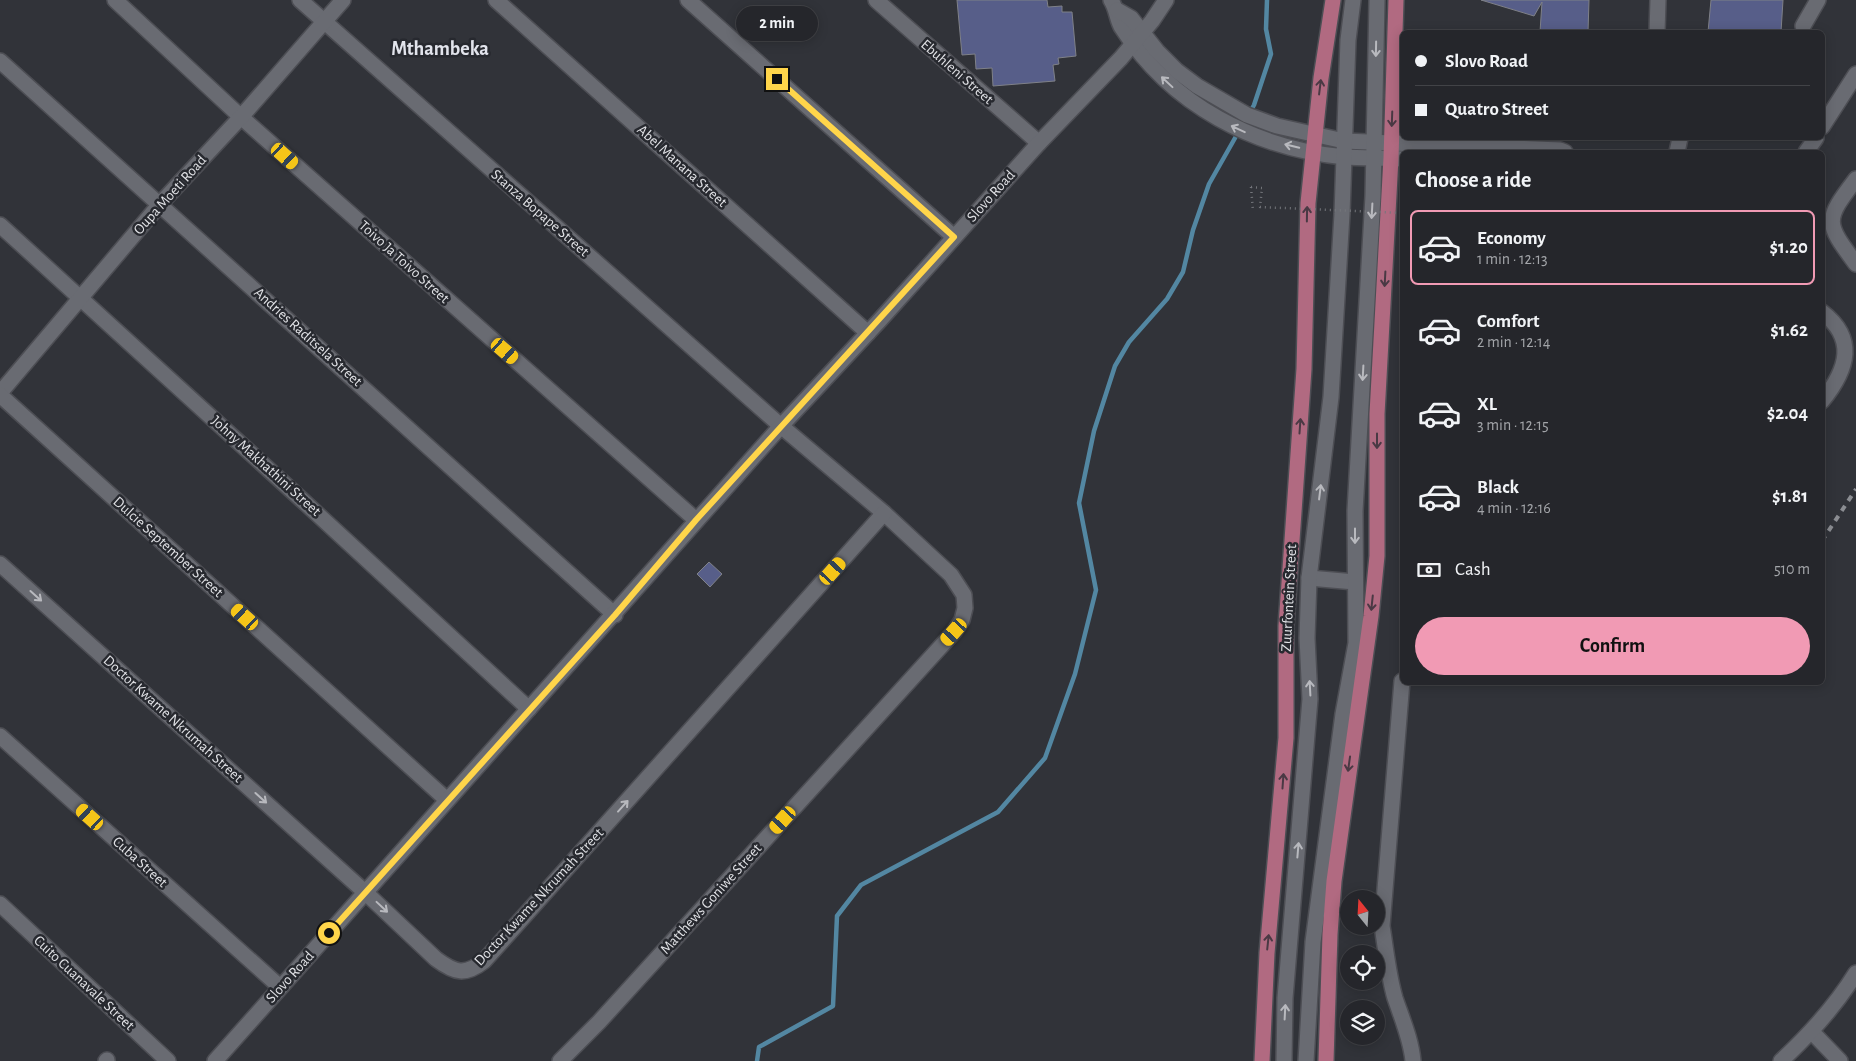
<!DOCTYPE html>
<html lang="en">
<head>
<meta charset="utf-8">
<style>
	body { margin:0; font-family:"Alegreya Sans",sans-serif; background:#313237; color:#f1f3f6; height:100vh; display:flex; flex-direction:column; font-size:19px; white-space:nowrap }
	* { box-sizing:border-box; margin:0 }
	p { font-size:16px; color:#a3a5a9 }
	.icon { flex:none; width:28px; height:28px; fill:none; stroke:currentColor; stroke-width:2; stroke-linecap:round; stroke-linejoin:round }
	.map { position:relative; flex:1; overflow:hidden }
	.side { position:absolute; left:1400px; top:150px; width:425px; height:535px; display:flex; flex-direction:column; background:#25262b; border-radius:8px; box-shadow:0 2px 12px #0003,0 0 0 1px #424347 }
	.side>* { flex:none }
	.hud { position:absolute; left:1400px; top:30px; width:425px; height:110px; border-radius:8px; box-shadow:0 2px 12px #0003,0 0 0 1px #424347; display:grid; align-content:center; height:110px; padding:0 15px; background:#25262b }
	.needle { width:32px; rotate:342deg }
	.buttons { position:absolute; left:1340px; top:890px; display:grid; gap:10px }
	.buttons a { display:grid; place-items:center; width:45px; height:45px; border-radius:50%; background:#25262b; box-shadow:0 2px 12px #0003,0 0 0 1px #424347; font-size:25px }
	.end { position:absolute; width:22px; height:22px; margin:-11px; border:6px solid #ffd54a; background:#111; box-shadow:0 0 0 2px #111 }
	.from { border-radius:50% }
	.bubble { position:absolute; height:35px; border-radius:18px; background:#25262b; box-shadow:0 2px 12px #0003,0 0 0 1px #424347; font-size:16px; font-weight:600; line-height:35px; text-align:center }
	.car { position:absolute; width:15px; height:30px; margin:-15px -8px; border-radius:6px; box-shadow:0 0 4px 1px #0007; background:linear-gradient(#f5c518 24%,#345 0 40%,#f5c518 0 76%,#345 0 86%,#f5c518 0) }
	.hud b { display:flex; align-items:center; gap:18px; height:48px; font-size:19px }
	.hud b+b { border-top:1px solid #424347 }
	.hud i { width:12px; height:12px; background:#f1f3f6 }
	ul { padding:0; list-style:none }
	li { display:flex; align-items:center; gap:15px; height:75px; margin:0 10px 8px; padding:0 5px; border:2px solid transparent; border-radius:8px }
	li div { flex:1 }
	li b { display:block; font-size:19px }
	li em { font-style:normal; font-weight:600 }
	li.on { border-color:#f19ab4 }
	li>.icon { width:45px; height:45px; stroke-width:1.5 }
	h2 { padding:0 15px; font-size:22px; line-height:60px }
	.pay { display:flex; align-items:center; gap:12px; height:55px; padding:0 15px; font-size:19px }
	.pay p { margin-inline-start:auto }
	.button { display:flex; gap:10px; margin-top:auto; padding:10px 15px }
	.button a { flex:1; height:58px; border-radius:30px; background:#f19ab4; color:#111; font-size:20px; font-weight:600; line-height:58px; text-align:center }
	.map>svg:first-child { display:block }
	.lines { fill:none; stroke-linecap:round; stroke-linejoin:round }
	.stream { stroke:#5387a2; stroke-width:4.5 }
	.building { fill:#575e89; stroke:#7f8188 }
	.minor-casing { stroke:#4d4e54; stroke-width:18 }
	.major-casing { stroke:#4d4e54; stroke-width:18 }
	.path { stroke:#74767b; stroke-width:2.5; stroke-dasharray:1 4; stroke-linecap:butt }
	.minor { stroke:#696b72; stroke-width:15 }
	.major { stroke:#b16a81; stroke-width:15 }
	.rail { stroke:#8b8d92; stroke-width:4; stroke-dasharray:6 6; stroke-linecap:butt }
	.path-bridge { stroke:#74767b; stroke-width:2.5; stroke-dasharray:1 4; stroke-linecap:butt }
	.oneway { stroke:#b8b9be }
	.oneway2 { stroke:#4a3944 }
	.route { stroke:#ffd54a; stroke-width:6 }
	.labels { text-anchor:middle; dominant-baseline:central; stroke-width:5; stroke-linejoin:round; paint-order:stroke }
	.street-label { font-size:15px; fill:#e2e3e7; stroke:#27292f }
	.district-label { font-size:20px; font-weight:bold; fill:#e2e4ec; stroke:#27292f }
</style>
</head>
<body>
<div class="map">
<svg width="1856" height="1061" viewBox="0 0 1856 1061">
	<rect width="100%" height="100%" fill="#313339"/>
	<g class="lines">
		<g class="stream">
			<polyline points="1249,114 1254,105 1271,54 1266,29 1267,0"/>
			<polyline points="757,1061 759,1047 833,1006 837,916 861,885 998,812 1045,758 1075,674 1096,590 1079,503 1094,431 1115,366 1129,342 1167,299 1183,272 1193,230 1209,184 1239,131"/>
		</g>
	</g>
	<g class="building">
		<polygon points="957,0 1047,0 1048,7 1062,6 1062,12 1072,12 1076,56 1058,58 1059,64 1053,65 1055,81 993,86 992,68 976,69 975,54 962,55"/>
		<polygon points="1481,0 1589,0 1588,32 1540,32 1542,2 1534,16"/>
		<polygon points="1711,0 1783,0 1781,32 1708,32"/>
		<polygon points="709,562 722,574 710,587 697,574"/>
	</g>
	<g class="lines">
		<defs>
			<g id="minor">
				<polyline points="115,0 241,117 696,520"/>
				<polyline points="300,0 781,426 884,513 951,575 964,595 965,608 962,620 954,632 599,1022 560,1061"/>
				<polyline points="496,0 868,333"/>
				<polyline points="688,0 954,237"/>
				<polyline points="876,0 1039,143"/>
				<path d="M1111 0C1117 9 1117 21 1122 28 1171 105 1256 149 1345 157 1364 158 1383 158 1402 159"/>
				<polyline points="1117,10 1131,18 1157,51 1177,71 1197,86 1247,115 1277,126 1344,141 1560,150 1565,152"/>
				<polyline points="1803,26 1818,0"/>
				<polyline points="1657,32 1658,0"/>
				<polyline points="0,61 615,615"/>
				<polyline points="1822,127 1856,74"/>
				<polyline points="1677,152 1680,138"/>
				<polyline points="1806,152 1816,138"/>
				<path d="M1856 179C1824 221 1825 222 1856 264"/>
				<polyline points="0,225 301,499 529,709"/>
				<path d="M1822 312C1856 338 1849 368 1822 401"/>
				<polyline points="0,393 160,204 241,117 343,0"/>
				<polyline points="0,395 447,800"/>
				<path d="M0 564 366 893 436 959C455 973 465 976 484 961L884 513"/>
				<polyline points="1309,578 1355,582"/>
				<path d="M1402 681 1382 926C1386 950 1388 974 1395 998 1402 1019 1411 1039 1413 1061"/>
				<polyline points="0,736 280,987"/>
				<polyline points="0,904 168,1061"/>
				<polyline points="1812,1032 1840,1061"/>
				<polyline points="106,1061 107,1060"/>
				<polyline points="215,1061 781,426 880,320 1039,143 1121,58 1152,21 1166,0"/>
				<polyline points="1284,1061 1285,998 1310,699 1307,638 1309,578 1331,397 1342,214 1348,40 1353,0"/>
				<polyline points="1306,1061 1313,942 1343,714 1356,643 1355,511 1373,196 1377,0"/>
				<path d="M1781 1061C1810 1034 1835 1007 1856 973"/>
			</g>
			<g id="major">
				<polyline points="1262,1061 1267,953 1286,738 1286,626 1304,369 1308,203 1321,78 1333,0"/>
				<polyline points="1326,1061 1330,934 1334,881 1371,616 1377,556 1377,414 1391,158 1396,0"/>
			</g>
		</defs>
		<use href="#minor" class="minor-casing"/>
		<use href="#major" class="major-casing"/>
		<polyline class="path" points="1251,187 1253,211"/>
		<use href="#minor" class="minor"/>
		<use href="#major" class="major"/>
		<polyline class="rail" points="1822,541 1856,489"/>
		<polyline class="path-bridge" points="1251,187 1262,188 1260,207 1402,213"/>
	</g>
	<defs><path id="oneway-shaft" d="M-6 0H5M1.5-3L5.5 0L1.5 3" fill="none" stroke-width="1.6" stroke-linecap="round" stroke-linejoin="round" transform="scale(1.25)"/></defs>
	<g class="oneway">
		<use href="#oneway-shaft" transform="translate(1376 49) rotate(91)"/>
		<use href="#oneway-shaft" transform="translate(1167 82) rotate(-137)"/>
		<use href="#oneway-shaft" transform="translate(1238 129) rotate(-155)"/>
		<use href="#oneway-shaft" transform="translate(1292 146) rotate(-166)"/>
		<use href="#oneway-shaft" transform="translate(1372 211) rotate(93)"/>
		<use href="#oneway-shaft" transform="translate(1363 373) rotate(93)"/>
		<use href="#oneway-shaft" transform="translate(1320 492) rotate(-83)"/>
		<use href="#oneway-shaft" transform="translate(1355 536) rotate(90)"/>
		<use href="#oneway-shaft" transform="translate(36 596) rotate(42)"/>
		<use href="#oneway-shaft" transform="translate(1310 688) rotate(-93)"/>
		<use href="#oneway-shaft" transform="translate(261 798) rotate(42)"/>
		<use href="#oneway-shaft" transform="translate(623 806) rotate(-48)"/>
		<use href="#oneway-shaft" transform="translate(1298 850) rotate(-85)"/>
		<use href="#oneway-shaft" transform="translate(382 907) rotate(43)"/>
		<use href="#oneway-shaft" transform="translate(1285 1012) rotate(-87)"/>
	</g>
	<g class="oneway2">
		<use href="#oneway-shaft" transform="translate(1320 87) rotate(-83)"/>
		<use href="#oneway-shaft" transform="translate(1392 119) rotate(92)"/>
		<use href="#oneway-shaft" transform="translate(1307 214) rotate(-89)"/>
		<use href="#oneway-shaft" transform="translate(1385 279) rotate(93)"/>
		<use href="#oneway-shaft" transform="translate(1300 426) rotate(-86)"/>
		<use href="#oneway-shaft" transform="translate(1377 441) rotate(90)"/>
		<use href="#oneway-shaft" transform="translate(1372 603) rotate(96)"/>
		<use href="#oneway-shaft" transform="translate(1349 764) rotate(98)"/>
		<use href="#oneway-shaft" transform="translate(1283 781) rotate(-86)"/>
		<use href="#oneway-shaft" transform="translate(1268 942) rotate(-84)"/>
	</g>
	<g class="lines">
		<polyline class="route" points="329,933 615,615 696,520 954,237 777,79"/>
	</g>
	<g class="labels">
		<g class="street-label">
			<text transform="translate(957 72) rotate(41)">Ebuhleni Street</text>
			<text transform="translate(682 166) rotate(42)">Abel Manana Street</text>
			<text transform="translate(170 195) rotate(-48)">Oupa Moeti Road</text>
			<text transform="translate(991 196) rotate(-48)">Slovo Road</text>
			<text transform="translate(540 213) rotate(41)">Stanza Bopape Street</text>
			<text transform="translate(404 262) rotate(42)">Toivo Ja Toivo Street</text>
			<text transform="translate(308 337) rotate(42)">Andries Raditsela Street</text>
			<text transform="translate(266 466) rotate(42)">Johny Makhathini Street</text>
			<text transform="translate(168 547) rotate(42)">Dulcie September Street</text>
			<text transform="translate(1289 598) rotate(-87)">Zuurfontein Street</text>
			<text transform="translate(173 719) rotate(42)">Doctor Kwame Nkrumah Street</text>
			<text transform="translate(140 862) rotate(42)">Cuba Street</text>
			<text transform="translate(539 897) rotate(-47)">Doctor Kwame Nkrumah Street</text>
			<text transform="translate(711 899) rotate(-48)">Matthews Goniwe Street</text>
			<text transform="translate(290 977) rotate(-48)">Slovo Road</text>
			<text transform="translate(84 983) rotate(43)">Cuito Cuanavale Street</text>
		</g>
		<g class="district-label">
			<text x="440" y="49">Mthambeka</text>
		</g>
	</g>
</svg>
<div class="buttons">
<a><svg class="needle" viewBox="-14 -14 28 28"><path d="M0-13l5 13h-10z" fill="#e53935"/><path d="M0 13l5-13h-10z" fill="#a3a5a9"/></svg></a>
<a><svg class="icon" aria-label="locate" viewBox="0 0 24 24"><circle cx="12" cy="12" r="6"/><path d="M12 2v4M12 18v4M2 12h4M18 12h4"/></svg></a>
<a><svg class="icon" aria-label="layers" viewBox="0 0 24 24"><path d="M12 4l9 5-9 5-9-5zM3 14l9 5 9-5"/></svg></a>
</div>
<i class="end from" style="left:329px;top:933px"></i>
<i class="end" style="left:777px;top:79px"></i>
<div class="bubble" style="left:736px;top:6px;width:82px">2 min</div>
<i class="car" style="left:285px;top:156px;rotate:132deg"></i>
<i class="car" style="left:505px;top:351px;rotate:131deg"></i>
<i class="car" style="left:833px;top:571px;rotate:42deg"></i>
<i class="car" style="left:245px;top:617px;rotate:312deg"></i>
<i class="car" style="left:954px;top:632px;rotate:222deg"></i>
<i class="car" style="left:90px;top:817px;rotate:312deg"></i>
<i class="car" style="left:783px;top:820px;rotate:222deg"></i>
<div class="hud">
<b><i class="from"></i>Slovo Road</b>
<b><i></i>Quatro Street</b>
</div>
<section class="side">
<h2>Choose a ride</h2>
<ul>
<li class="on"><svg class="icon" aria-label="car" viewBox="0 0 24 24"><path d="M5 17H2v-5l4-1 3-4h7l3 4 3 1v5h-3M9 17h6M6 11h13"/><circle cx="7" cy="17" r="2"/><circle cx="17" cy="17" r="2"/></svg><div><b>Economy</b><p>1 min · 12:13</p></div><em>$1.20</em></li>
<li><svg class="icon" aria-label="car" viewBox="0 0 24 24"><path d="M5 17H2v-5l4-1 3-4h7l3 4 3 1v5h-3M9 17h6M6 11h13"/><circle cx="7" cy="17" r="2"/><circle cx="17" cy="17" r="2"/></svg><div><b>Comfort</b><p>2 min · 12:14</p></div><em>$1.62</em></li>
<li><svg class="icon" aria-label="car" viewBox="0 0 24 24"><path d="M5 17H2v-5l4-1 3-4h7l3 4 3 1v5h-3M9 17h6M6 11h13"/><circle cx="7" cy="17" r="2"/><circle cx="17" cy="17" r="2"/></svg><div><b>XL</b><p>3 min · 12:15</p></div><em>$2.04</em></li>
<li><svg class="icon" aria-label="car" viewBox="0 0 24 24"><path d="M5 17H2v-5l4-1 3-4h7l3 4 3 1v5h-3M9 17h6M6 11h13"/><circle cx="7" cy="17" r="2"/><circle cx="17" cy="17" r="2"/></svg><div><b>Black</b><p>4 min · 12:16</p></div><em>$1.81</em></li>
</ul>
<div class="pay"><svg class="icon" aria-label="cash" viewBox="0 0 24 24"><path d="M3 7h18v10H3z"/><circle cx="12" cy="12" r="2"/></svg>Cash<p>510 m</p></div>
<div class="button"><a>Confirm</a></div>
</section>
</div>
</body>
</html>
